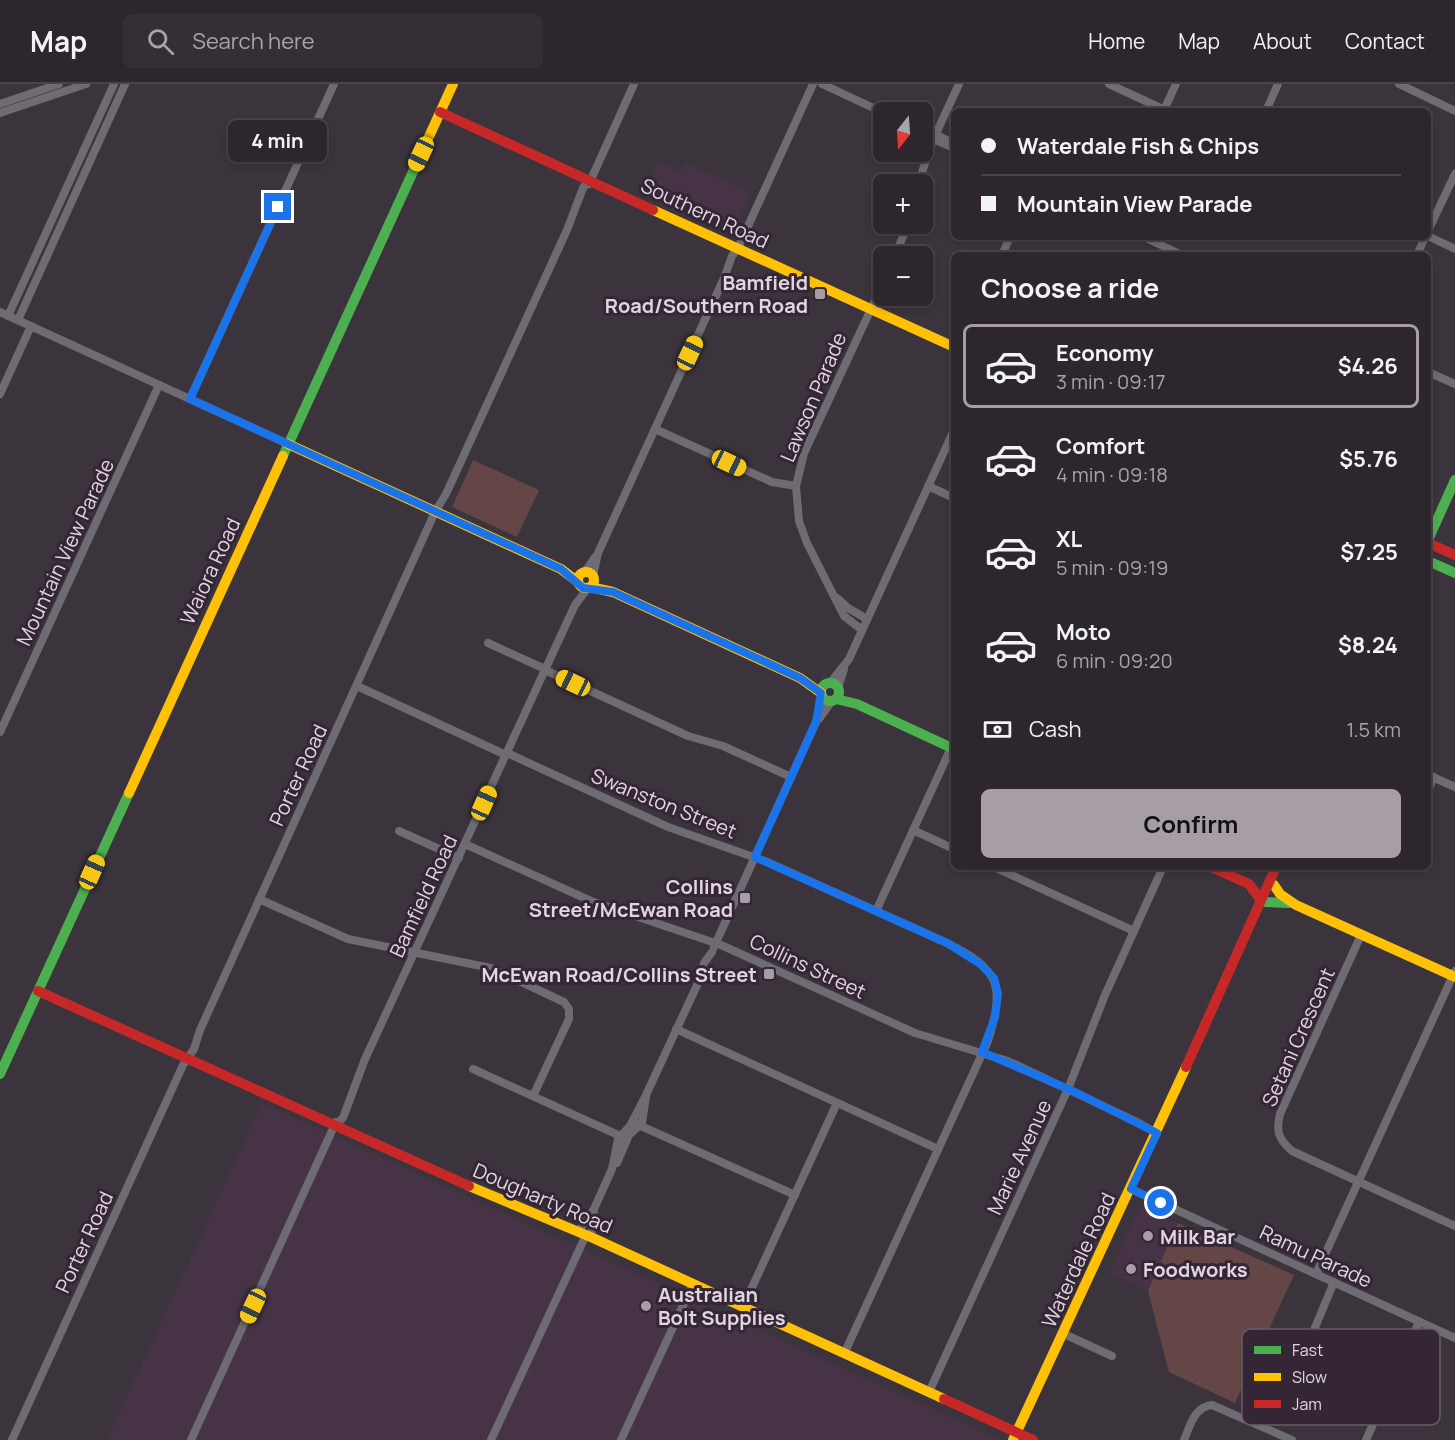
<!DOCTYPE html>
<html lang="en">
<head>
<meta charset="utf-8">
<style>
	body { margin:0; font-family:Manrope,sans-serif; background:#352f35; color:#f1f3f6; height:100vh; display:flex; flex-direction:column; font-size:22px; white-space:nowrap }
	* { box-sizing:border-box; margin:0 }
	p { font-size:20px; color:#a7a5aa }
	.icon { flex:none; width:33px; height:33px; fill:none; stroke:currentColor; stroke-width:2; stroke-linecap:round; stroke-linejoin:round }
	.map { position:relative; flex:1; overflow:hidden }
	.sheet { position:absolute; left:951px; top:168px; width:480px; height:618px; display:flex; flex-direction:column; background:#2d272d; border-radius:9px; box-shadow:0 3px 9px #0003,0 0 0 2px #484449 }
	.sheet>* { flex:none }
	.top-card { position:absolute; left:951px; top:24px; width:480px; height:132px; border-radius:9px; box-shadow:0 3px 9px #0003,0 0 0 2px #484449; display:grid; align-content:center; height:132px; padding:0 30px; background:#2d272d }
	.needle { width:39px; rotate:197deg }
	.controls { position:absolute; left:873px; top:18px; display:grid; gap:12px }
	.controls a { display:grid; place-items:center; width:60px; height:60px; border-radius:9px; background:#2d272d; box-shadow:0 3px 9px #0003,0 0 0 2px #484449; font-size:30px }
	.end { position:absolute; width:27px; height:27px; margin:-14px; border:8px solid #1a73e8; background:#fff; box-shadow:0 0 0 3px #fff }
	.from { border-radius:50% }
	.bubble { position:absolute; height:42px; border-radius:9px; background:#2d272d; box-shadow:0 3px 9px #0003,0 0 0 2px #484449; font-size:20px; font-weight:700; line-height:42px; text-align:center }
	.car { position:absolute; width:18px; height:36px; margin:-18px -9px; border-radius:8px; box-shadow:0 0 4px 2px #0007; background:linear-gradient(#f5c518 24%,#345 0 40%,#f5c518 0 76%,#345 0 86%,#f5c518 0) }
	.top-card b { display:flex; align-items:center; gap:21px; height:57px; font-size:22px }
	.top-card b+b { border-top:2px solid #484449 }
	.top-card i { width:15px; height:15px; background:#f1f3f6 }
	ul { padding:0; list-style:none }
	li { display:flex; align-items:center; gap:18px; height:84px; margin:0 12px 9px; padding:0 18px; border:3px solid transparent; border-radius:9px }
	li div { flex:1 }
	li b { display:block; font-size:22px }
	li em { font-style:normal; font-weight:700 }
	li.current { border-color:#a79da7 }
	li>.icon { width:54px; height:54px; stroke-width:1.5 }
	h2 { padding:0 30px; font-size:27px; line-height:72px }
	.pay { display:flex; align-items:center; gap:15px; height:66px; padding:0 30px; font-size:22px }
	.pay p { margin-inline-start:auto }
	.cta { display:flex; gap:12px; margin-top:auto; padding:12px 30px }
	.cta a { flex:1; height:69px; border-radius:9px; background:#a79da7; color:#111; font-size:24px; font-weight:700; line-height:69px; text-align:center }
	header { display:flex; align-items:center; gap:36px; box-sizing:border-box; height:84px; padding:0 30px; background:#2d272d; border-bottom:2px solid #484449 }
	header strong { font-size:28px }
	nav { display:flex; gap:33px; margin-inline-start:auto; font-size:21px }
	.search { width:420px; height:54px; background:#352f35; display:flex; align-items:center; gap:15px; box-sizing:border-box; padding:0 21px; border-radius:9px; color:#a7a5aa; font-size:22px }
	.map>svg:first-child { display:block }
	.built { fill:#463446 }
	.park { fill:#654646 }
	.lines { fill:none; stroke-linecap:round; stroke-linejoin:round }
	.street { stroke:#6e6c72; stroke-width:8 }
	.fast { stroke:#4caf50; stroke-width:10 }
	.slow { stroke:#ffc107; stroke-width:10 }
	.jam { stroke:#c62828; stroke-width:10 }
	.route { stroke:#1a73e8; stroke-width:8 }
	.poi-dot { fill:#a79da7; stroke:#342635; stroke-width:2 }
	.labels { text-anchor:middle; dominant-baseline:central; stroke-width:6; stroke-linejoin:round; paint-order:stroke }
	.street-label { font-size:20px; fill:#e0d6e0; stroke:#342635 }
	.poi-label { font-size:20px; font-weight:bold; fill:#e0d6e0; stroke:#342635; text-anchor:end }
	.key { fill:#342635; stroke:#685b68; stroke-width:1.5 }
	.key-label { font-size:16px; fill:#e0d6e0 }
</style>
</head>
<body>
<header>
<strong>Map</strong>
<div class="search"><svg class="icon" aria-label="search" viewBox="0 0 24 24"><circle cx="10" cy="10" r="6"/><path d="M15 15l6 6"/></svg>Search here</div>
<nav><a>Home</a><a>Map</a><a>About</a><a>Contact</a></nav>
</header>
<div class="map">
<svg width="1455" height="1356" viewBox="0 0 1455 1356">
	<rect width="100%" height="100%" fill="#3c343c"/>
	<g class="built">
		<polygon points="659,78 681,88 685,79 751,108 733,146 729,148 644,109"/>
		<polygon points="262,1019 1000,1356 107,1356"/>
		<polygon points="1141,1122 1178,1139 1148,1207 1110,1189"/>
	</g>
	<g class="park">
		<polygon points="473,376 539,406 517,453 452,423"/>
		<polygon points="1178,1139 1294,1191 1235,1319 1169,1288 1148,1207"/>
	</g>
	<g class="lines">
		<g class="street">
			<polyline points="822,0 884,29"/>
			<polyline points="1109,0 1167,27"/>
			<polyline points="1399,0 1455,27"/>
			<polyline points="0,20 59,0"/>
			<polyline points="1164,26 1176,0"/>
			<polyline points="1266,27 1278,0"/>
			<polyline points="0,29 86,0"/>
			<polyline points="922,43 954,60"/>
			<polyline points="922,50 954,64"/>
			<polyline points="589,100 634,0"/>
			<polyline points="918,100 933,56 959,0"/>
			<polyline points="1428,147 1455,90"/>
			<polyline points="1428,152 1455,165"/>
			<polyline points="1144,153 1182,171"/>
			<polyline points="1002,171 1010,153"/>
			<polyline points="1417,171 1425,153"/>
			<polyline points="895,172 908,140"/>
			<polyline points="0,228 288,360"/>
			<polyline points="8,232 114,0"/>
			<polyline points="18,236 125,0"/>
			<polyline points="1428,288 1455,300"/>
			<polyline points="0,310 31,242"/>
			<polyline points="190,315 334,0"/>
			<polyline points="655,345 772,398 796,402"/>
			<polyline points="928,402 954,414"/>
			<polyline points="584,489 595,473"/>
			<polyline points="593,492 598,469 724,194 732,172 738,164 813,0"/>
			<polyline points="837,514 848,524 867,535"/>
			<polyline points="862,546 844,532 807,459 799,437 796,402 804,369 884,197"/>
			<polyline points="488,559 545,585"/>
			<polyline points="545,586 688,652 723,662 791,693"/>
			<polyline points="830,599 849,575 954,346"/>
			<polyline points="357,602 506,671"/>
			<polyline points="838,604 844,585"/>
			<polyline points="819,635 832,617"/>
			<polyline points="0,648 159,301"/>
			<path d="M507 669 668 743 765 777 947 859C1000 885 1005 902 988 957L844 1270"/>
			<polyline points="1428,691 1455,703"/>
			<polyline points="1428,706 1434,693"/>
			<polyline points="913,746 954,765"/>
			<polyline points="399,747 459,774"/>
			<polyline points="465,760 591,817 721,861 915,949 1008,977 1135,1037 1157,1049"/>
			<polyline points="994,783 1134,847"/>
			<polyline points="259,815 348,855 491,884 564,918 569,925 569,935 533,1012"/>
			<polyline points="876,827 951,664"/>
			<path d="M1361 851 1280 1030C1276 1047 1278 1055 1292 1067L1455 1142"/>
			<polyline points="714,863 816,638 822,613"/>
			<polyline points="676,945 938,1065"/>
			<polyline points="473,985 627,1055"/>
			<polyline points="632,1038 795,1111"/>
			<polyline points="335,1042 343,1034 365,975 575,521 588,504"/>
			<polyline points="617,1079 629,1051 642,1039 646,1013"/>
			<polyline points="1131,1105 1455,1254"/>
			<polyline points="578,1148 594,1125 612,1085 618,1055 630,1042 646,1011 699,897 704,879 712,868"/>
			<polyline points="591,1153 594,1127"/>
			<polyline points="1316,1190 1455,887"/>
			<polyline points="743,1223 837,1019"/>
			<polyline points="1064,1250 1112,1272"/>
			<polyline points="1309,1258 1334,1198"/>
			<polyline points="929,1308 1068,1005 1105,911 1163,783"/>
			<polyline points="12,1356 183,981 194,965 200,946 435,428 446,410 567,146 583,104 589,96"/>
			<polyline points="191,1356 336,1038"/>
			<polyline points="491,1356 586,1151"/>
			<polyline points="621,1356 693,1200"/>
			<path d="M1184 1356C1190 1342 1194 1323 1212 1321L1292 1356"/>
			<polyline points="1366,1356 1419,1238"/>
		</g>
		<g class="fast">
			<polyline points="283,372 417,79"/>
			<polyline points="1428,456 1455,396"/>
			<polyline points="1428,477 1455,489"/>
			<circle cx="830" cy="608" r="9"/>
			<polyline points="836,615 857,620 954,665"/>
			<polyline points="1266,818 1290,819"/>
			<polyline points="0,990 129,709"/>
		</g>
		<g class="slow">
			<polyline points="417,79 453,0"/>
			<polyline points="653,126 954,263"/>
			<polyline points="288,360 561,485 578,498"/>
			<circle cx="586" cy="496" r="8"/>
			<polyline points="590,503 613,508 800,594 821,609"/>
			<polyline points="129,709 283,372"/>
			<polyline points="1274,801 1280,810 1296,821 1455,893"/>
			<polyline points="469,1102 593,1154 944,1315"/>
			<polyline points="1013,1356 1186,983"/>
		</g>
		<g class="jam">
			<polyline points="440,28 653,126"/>
			<polyline points="1428,459 1455,471"/>
			<polyline points="1211,783 1249,800 1260,815"/>
			<polyline points="38,907 469,1102"/>
			<polyline points="1186,983 1276,783"/>
			<polyline points="944,1315 1033,1356"/>
		</g>
	</g>
	<g class="lines">
		<polyline class="route" points="278,123 190,315 561,485 583,504 613,508 800,594 821,609 816,638 755,773 947,859 979,879 994,894 998,910 995,933 982,968 1075,1008 1157,1049 1131,1105 1161,1119"/>
	</g>
	<g class="poi-dot">
		<rect x="814" y="204" width="12" height="12" rx="3"/>
		<rect x="739" y="808" width="12" height="12" rx="3"/>
		<rect x="763" y="884" width="12" height="12" rx="3"/>
		<circle cx="1148" cy="1152" r="6"/>
		<circle cx="1131" cy="1185" r="6"/>
		<circle cx="646" cy="1222" r="6"/>
	</g>
	<g class="labels">
		<g class="street-label">
			<text transform="translate(705 129) rotate(25)">Southern Road</text>
			<text transform="translate(813 313) rotate(-67)">Lawson Parade</text>
			<text transform="translate(65 468) rotate(-65)">Mountain View Parade</text>
			<text transform="translate(210 487) rotate(-65)">Waiora Road</text>
			<text transform="translate(298 691) rotate(-65)">Porter Road</text>
			<text transform="translate(664 719) rotate(22)">Swanston Street</text>
			<text transform="translate(423 812) rotate(-65)">Bamfield Road</text>
			<text transform="translate(808 882) rotate(25)">Collins Street</text>
			<text transform="translate(1298 953) rotate(-66)">Setani Crescent</text>
			<text transform="translate(1019 1073) rotate(-65)">Marie Avenue</text>
			<text transform="translate(543 1114) rotate(23)">Dougharty Road</text>
			<text transform="translate(84 1158) rotate(-65)">Porter Road</text>
			<text transform="translate(1316 1172) rotate(25)">Ramu Parade</text>
			<text transform="translate(1078 1176) rotate(-65)">Waterdale Road</text>
		</g>
		<g class="poi-label">
			<text x="808" y="198">Bamfield<tspan x="808" dy="23">Road/Southern Road</tspan></text>
			<text x="733" y="802">Collins<tspan x="733" dy="23">Street/McEwan Road</tspan></text>
			<text x="757" y="890">McEwan Road/Collins Street</text>
			<text x="1160" y="1152" text-anchor="start">Milk Bar</text>
			<text x="1143" y="1185" text-anchor="start">Foodworks</text>
			<text x="658" y="1210" text-anchor="start">Australian<tspan x="658" dy="23">Bolt Supplies</tspan></text>
		</g>
	</g>
	<rect x="1242" y="1245" width="198" height="96" rx="9" class="key"/>
	<rect x="1254" y="1262" width="27" height="8" fill="#4caf50"/>
	<rect x="1254" y="1289" width="27" height="8" fill="#ffc107"/>
	<rect x="1254" y="1316" width="27" height="8" fill="#c62828"/>
	<g class="key-label">
		<text x="1292" y="1272">Fast</text>
		<text x="1292" y="1299">Slow</text>
		<text x="1292" y="1326">Jam</text>
	</g>
</svg>
<div class="controls">
<a><svg class="needle" viewBox="-14 -14 28 28"><path d="M0-13l5 13h-10z" fill="#e53935"/><path d="M0 13l5-13h-10z" fill="#a7a5aa"/></svg></a>
<a>+</a>
<a>−</a>
</div>
<i class="end from" style="left:1161px;top:1119px"></i>
<i class="end" style="left:278px;top:123px"></i>
<div class="bubble" style="left:228px;top:36px;width:99px">4 min</div>
<i class="car" style="left:421px;top:70px;rotate:205deg"></i>
<i class="car" style="left:690px;top:269px;rotate:25deg"></i>
<i class="car" style="left:729px;top:379px;rotate:115deg"></i>
<i class="car" style="left:573px;top:599px;rotate:295deg"></i>
<i class="car" style="left:484px;top:719px;rotate:24deg"></i>
<i class="car" style="left:92px;top:788px;rotate:24deg"></i>
<i class="car" style="left:253px;top:1222px;rotate:205deg"></i>
<div class="top-card">
<b><i class="from"></i>Waterdale Fish &amp; Chips</b>
<b><i></i>Mountain View Parade</b>
</div>
<section class="sheet">
<h2>Choose a ride</h2>
<ul>
<li class="current"><svg class="icon" aria-label="car" viewBox="0 0 24 24"><path d="M5 17H2v-5l4-1 3-4h7l3 4 3 1v5h-3M9 17h6M6 11h13"/><circle cx="7" cy="17" r="2"/><circle cx="17" cy="17" r="2"/></svg><div><b>Economy</b><p>3 min · 09:17</p></div><em>$4.26</em></li>
<li><svg class="icon" aria-label="car" viewBox="0 0 24 24"><path d="M5 17H2v-5l4-1 3-4h7l3 4 3 1v5h-3M9 17h6M6 11h13"/><circle cx="7" cy="17" r="2"/><circle cx="17" cy="17" r="2"/></svg><div><b>Comfort</b><p>4 min · 09:18</p></div><em>$5.76</em></li>
<li><svg class="icon" aria-label="car" viewBox="0 0 24 24"><path d="M5 17H2v-5l4-1 3-4h7l3 4 3 1v5h-3M9 17h6M6 11h13"/><circle cx="7" cy="17" r="2"/><circle cx="17" cy="17" r="2"/></svg><div><b>XL</b><p>5 min · 09:19</p></div><em>$7.25</em></li>
<li><svg class="icon" aria-label="car" viewBox="0 0 24 24"><path d="M5 17H2v-5l4-1 3-4h7l3 4 3 1v5h-3M9 17h6M6 11h13"/><circle cx="7" cy="17" r="2"/><circle cx="17" cy="17" r="2"/></svg><div><b>Moto</b><p>6 min · 09:20</p></div><em>$8.24</em></li>
</ul>
<div class="pay"><svg class="icon" aria-label="cash" viewBox="0 0 24 24"><path d="M3 7h18v10H3z"/><circle cx="12" cy="12" r="2"/></svg>Cash<p>1.5 km</p></div>
<div class="cta"><a>Confirm</a></div>
</section>
</div>
</body>
</html>
